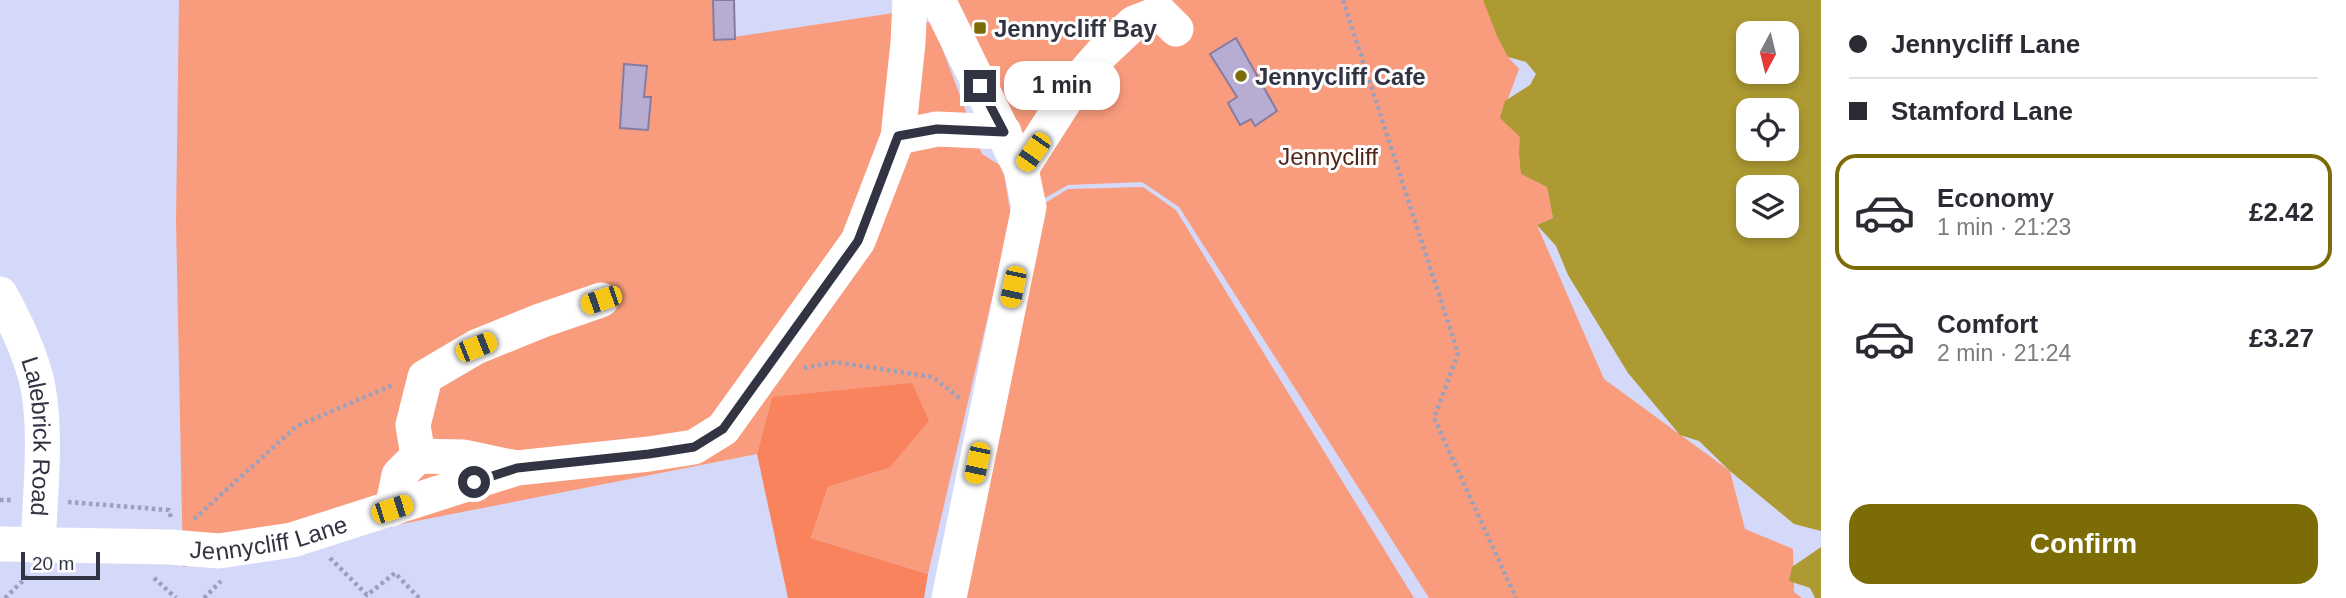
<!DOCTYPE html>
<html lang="en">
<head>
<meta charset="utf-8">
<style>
	body { margin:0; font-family:Arial,sans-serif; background:#f2f2f3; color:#2b2b33; height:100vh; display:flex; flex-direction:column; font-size:26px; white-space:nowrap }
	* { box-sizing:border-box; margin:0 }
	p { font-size:23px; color:#7c7c81 }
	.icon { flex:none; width:38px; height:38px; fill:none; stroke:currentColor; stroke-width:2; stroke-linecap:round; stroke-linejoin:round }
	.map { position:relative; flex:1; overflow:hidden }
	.sheet { display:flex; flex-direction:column; background:#fff; width:525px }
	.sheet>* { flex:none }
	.top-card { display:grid; align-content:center; height:154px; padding:0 28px; background:#fff }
	.needle { width:46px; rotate:187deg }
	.tools { position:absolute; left:1736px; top:21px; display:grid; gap:14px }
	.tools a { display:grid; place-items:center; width:63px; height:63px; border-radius:14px; background:#fff; box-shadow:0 4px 10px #0003; font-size:35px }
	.scale { position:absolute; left:21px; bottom:18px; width:79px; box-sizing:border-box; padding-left:7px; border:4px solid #323443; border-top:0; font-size:19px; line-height:24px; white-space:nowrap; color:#323443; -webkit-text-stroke:5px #fdfdfd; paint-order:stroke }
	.end { position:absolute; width:32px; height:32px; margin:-16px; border:9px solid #323443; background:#fff; box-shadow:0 0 0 4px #fff }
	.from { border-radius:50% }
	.bubble { position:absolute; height:49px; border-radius:21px; background:#fff; box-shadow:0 4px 10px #0003; font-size:23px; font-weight:800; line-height:49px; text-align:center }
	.car { position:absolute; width:21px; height:42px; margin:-21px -10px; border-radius:9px; box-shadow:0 0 5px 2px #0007; background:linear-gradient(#f5c518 24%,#345 0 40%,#f5c518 0 76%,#345 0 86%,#f5c518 0) }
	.top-card b { display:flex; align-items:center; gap:24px; height:66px; font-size:26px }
	.top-card b+b { border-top:2px solid #e1e1e2 }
	.top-card i { width:18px; height:18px; background:#2b2b33 }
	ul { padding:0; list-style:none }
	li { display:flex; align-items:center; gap:21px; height:116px; margin:0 14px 10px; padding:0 14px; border:4px solid transparent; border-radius:21px }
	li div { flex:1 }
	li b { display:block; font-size:26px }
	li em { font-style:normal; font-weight:800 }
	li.current { border-color:#7c6c06 }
	li>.icon { width:63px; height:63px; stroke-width:1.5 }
	.action { display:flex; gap:14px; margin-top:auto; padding:14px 28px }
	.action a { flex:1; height:80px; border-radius:21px; background:#7c6c06; color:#fff; font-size:28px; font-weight:800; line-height:80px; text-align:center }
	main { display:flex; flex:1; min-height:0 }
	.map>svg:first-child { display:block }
	.green { fill:#f99c7e }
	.forest { fill:#f9835c }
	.water { fill:#ad9a32; fill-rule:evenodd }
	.building { fill:#b7acd2; stroke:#877ca0; stroke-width:2 }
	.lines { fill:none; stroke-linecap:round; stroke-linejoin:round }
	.path { stroke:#9da0ba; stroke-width:4.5; stroke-dasharray:3.5 3.5; stroke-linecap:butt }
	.minor { stroke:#fff; stroke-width:35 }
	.route { stroke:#323443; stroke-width:9 }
	.poi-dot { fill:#7c6c06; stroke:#fdfdfd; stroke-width:2.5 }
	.labels { text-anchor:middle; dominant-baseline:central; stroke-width:6; stroke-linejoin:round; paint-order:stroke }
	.poi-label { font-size:24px; font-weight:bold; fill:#323443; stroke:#fdfdfd; text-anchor:start }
	.park-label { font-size:24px; fill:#532516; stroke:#fdfdfd }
	.street-label { font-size:24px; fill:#323443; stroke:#fdfdfd }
</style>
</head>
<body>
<main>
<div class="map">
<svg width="1821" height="598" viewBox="0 0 1821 598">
	<rect width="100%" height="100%" fill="#d5d9f9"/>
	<g class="green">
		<polygon points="179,0 714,0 714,40 900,12 933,24 982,154 1003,167 1011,217 928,574 811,538 828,487 889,468 772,397 757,454 183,567 176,221"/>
		<polygon points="944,0 1484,0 1508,57 1519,69 1501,118 1521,137 1521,174 1547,187 1553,218 1537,225 1604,379 1730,471 1745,529 1793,549 1794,592 1802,598 1429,598 1179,207 1142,182 1068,185 1029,207"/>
		<polygon points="1143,187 1176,210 1414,598 957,598 1032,211 1068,189"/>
	</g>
	<polygon class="forest" points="912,383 929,421 889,468 828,487 811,538 928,574 924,598 788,598 757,454 772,397"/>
	<g class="water">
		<path d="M1483 0H1821V531L1794 524 1730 471 1699 441 1680 435 1628 373 1568 275 1556 246 1537 225 1553 218 1547 187 1521 174 1519 153 1520 137 1500 118 1505 101 1530 85 1536 74 1526 62 1508 57 1497 36ZM1748 33H1787V72H1748ZM1748 110H1787V149H1748ZM1748 187H1787V226H1748Z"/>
		<polygon points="1821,547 1821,598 1815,598 1810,588 1789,581 1792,567"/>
	</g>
	<g class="building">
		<polygon points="713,0 734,0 735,39 714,40"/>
		<polygon points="1236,38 1277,111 1255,126 1251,119 1240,125 1228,103 1237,97 1210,54"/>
		<polygon points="624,64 647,66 644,97 651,97 648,130 620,128"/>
	</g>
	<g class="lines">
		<g class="path">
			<polyline points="1343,0 1458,353 1434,418 1516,598"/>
			<polyline points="804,368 835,362 933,377 961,399"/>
			<polyline points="0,500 13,500"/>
			<polyline points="68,502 169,510 171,518"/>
			<polyline points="194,519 297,426 393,385"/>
			<polyline points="330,558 367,595 395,573 419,598"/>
			<polyline points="154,578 176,598"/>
			<polyline points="5,598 28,576"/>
			<polyline points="204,598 221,581"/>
		</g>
		<g class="minor">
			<polyline points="938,0 1021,169 1029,207 949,598"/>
			<polyline points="898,137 937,129 1004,132"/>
			<polyline points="1021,169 1076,83 1104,51 1134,23 1160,13 1176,29"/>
			<path id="s1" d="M0 294C15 321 28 348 36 378 48 427 40 495 38 546"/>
			<polyline points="418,456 413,425 425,377 476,347 540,321 601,300"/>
			<polyline points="392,509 399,475 418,456 463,457 516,468"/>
			<path id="s2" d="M0 544 170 547 219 551 292 540 517 468 649 454 694 447 723 429 858 241 898 137 908 43 910 0"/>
		</g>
	</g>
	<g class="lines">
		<polyline class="route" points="474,482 517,468 649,454 694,447 723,429 858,241 898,136 937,129 1004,132 980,86"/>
	</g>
	<g class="poi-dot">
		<rect x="973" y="21" width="14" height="14" rx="3.5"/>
		<circle cx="1241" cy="76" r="7"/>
	</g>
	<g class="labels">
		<g class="poi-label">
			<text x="994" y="28">Jennycliff Bay</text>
			<text x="1255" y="76">Jennycliff Cafe</text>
		</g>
		<g class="park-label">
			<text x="1328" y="156">Jennycliff</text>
		</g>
		<g class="street-label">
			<text stroke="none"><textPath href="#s1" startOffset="150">Lalebrick Road</textPath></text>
			<text stroke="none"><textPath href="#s2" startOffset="270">Jennycliff Lane</textPath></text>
		</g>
	</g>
</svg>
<div class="tools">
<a><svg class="needle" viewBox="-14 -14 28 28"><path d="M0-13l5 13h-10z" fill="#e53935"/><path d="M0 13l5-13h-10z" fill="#7c7c81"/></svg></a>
<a><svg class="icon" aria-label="locate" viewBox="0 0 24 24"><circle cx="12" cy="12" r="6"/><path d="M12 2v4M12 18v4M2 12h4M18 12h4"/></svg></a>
<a><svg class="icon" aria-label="layers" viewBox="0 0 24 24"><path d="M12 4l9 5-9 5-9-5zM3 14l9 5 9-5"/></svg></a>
</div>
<div class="scale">20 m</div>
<i class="end from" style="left:474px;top:482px"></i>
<i class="end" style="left:980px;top:86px"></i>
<div class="bubble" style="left:1004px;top:61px;width:116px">1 min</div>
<i class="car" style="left:1033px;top:152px;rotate:215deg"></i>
<i class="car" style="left:1013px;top:287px;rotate:192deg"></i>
<i class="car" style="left:601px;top:300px;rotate:251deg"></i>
<i class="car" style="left:476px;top:347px;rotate:68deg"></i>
<i class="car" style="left:977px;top:463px;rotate:192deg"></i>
<i class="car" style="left:392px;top:509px;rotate:72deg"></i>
</div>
<section class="sheet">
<div class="top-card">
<b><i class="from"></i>Jennycliff Lane</b>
<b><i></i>Stamford Lane</b>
</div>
<ul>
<li class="current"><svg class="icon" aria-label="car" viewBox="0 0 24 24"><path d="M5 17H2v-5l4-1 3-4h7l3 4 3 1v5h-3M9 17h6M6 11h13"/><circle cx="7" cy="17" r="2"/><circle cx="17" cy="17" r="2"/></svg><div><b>Economy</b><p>1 min · 21:23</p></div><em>£2.42</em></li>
<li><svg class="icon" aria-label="car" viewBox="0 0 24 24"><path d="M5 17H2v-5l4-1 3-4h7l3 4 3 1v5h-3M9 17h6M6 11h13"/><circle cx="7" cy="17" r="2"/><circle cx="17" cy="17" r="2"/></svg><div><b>Comfort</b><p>2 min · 21:24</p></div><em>£3.27</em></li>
</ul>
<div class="action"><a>Confirm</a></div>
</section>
</main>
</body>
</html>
